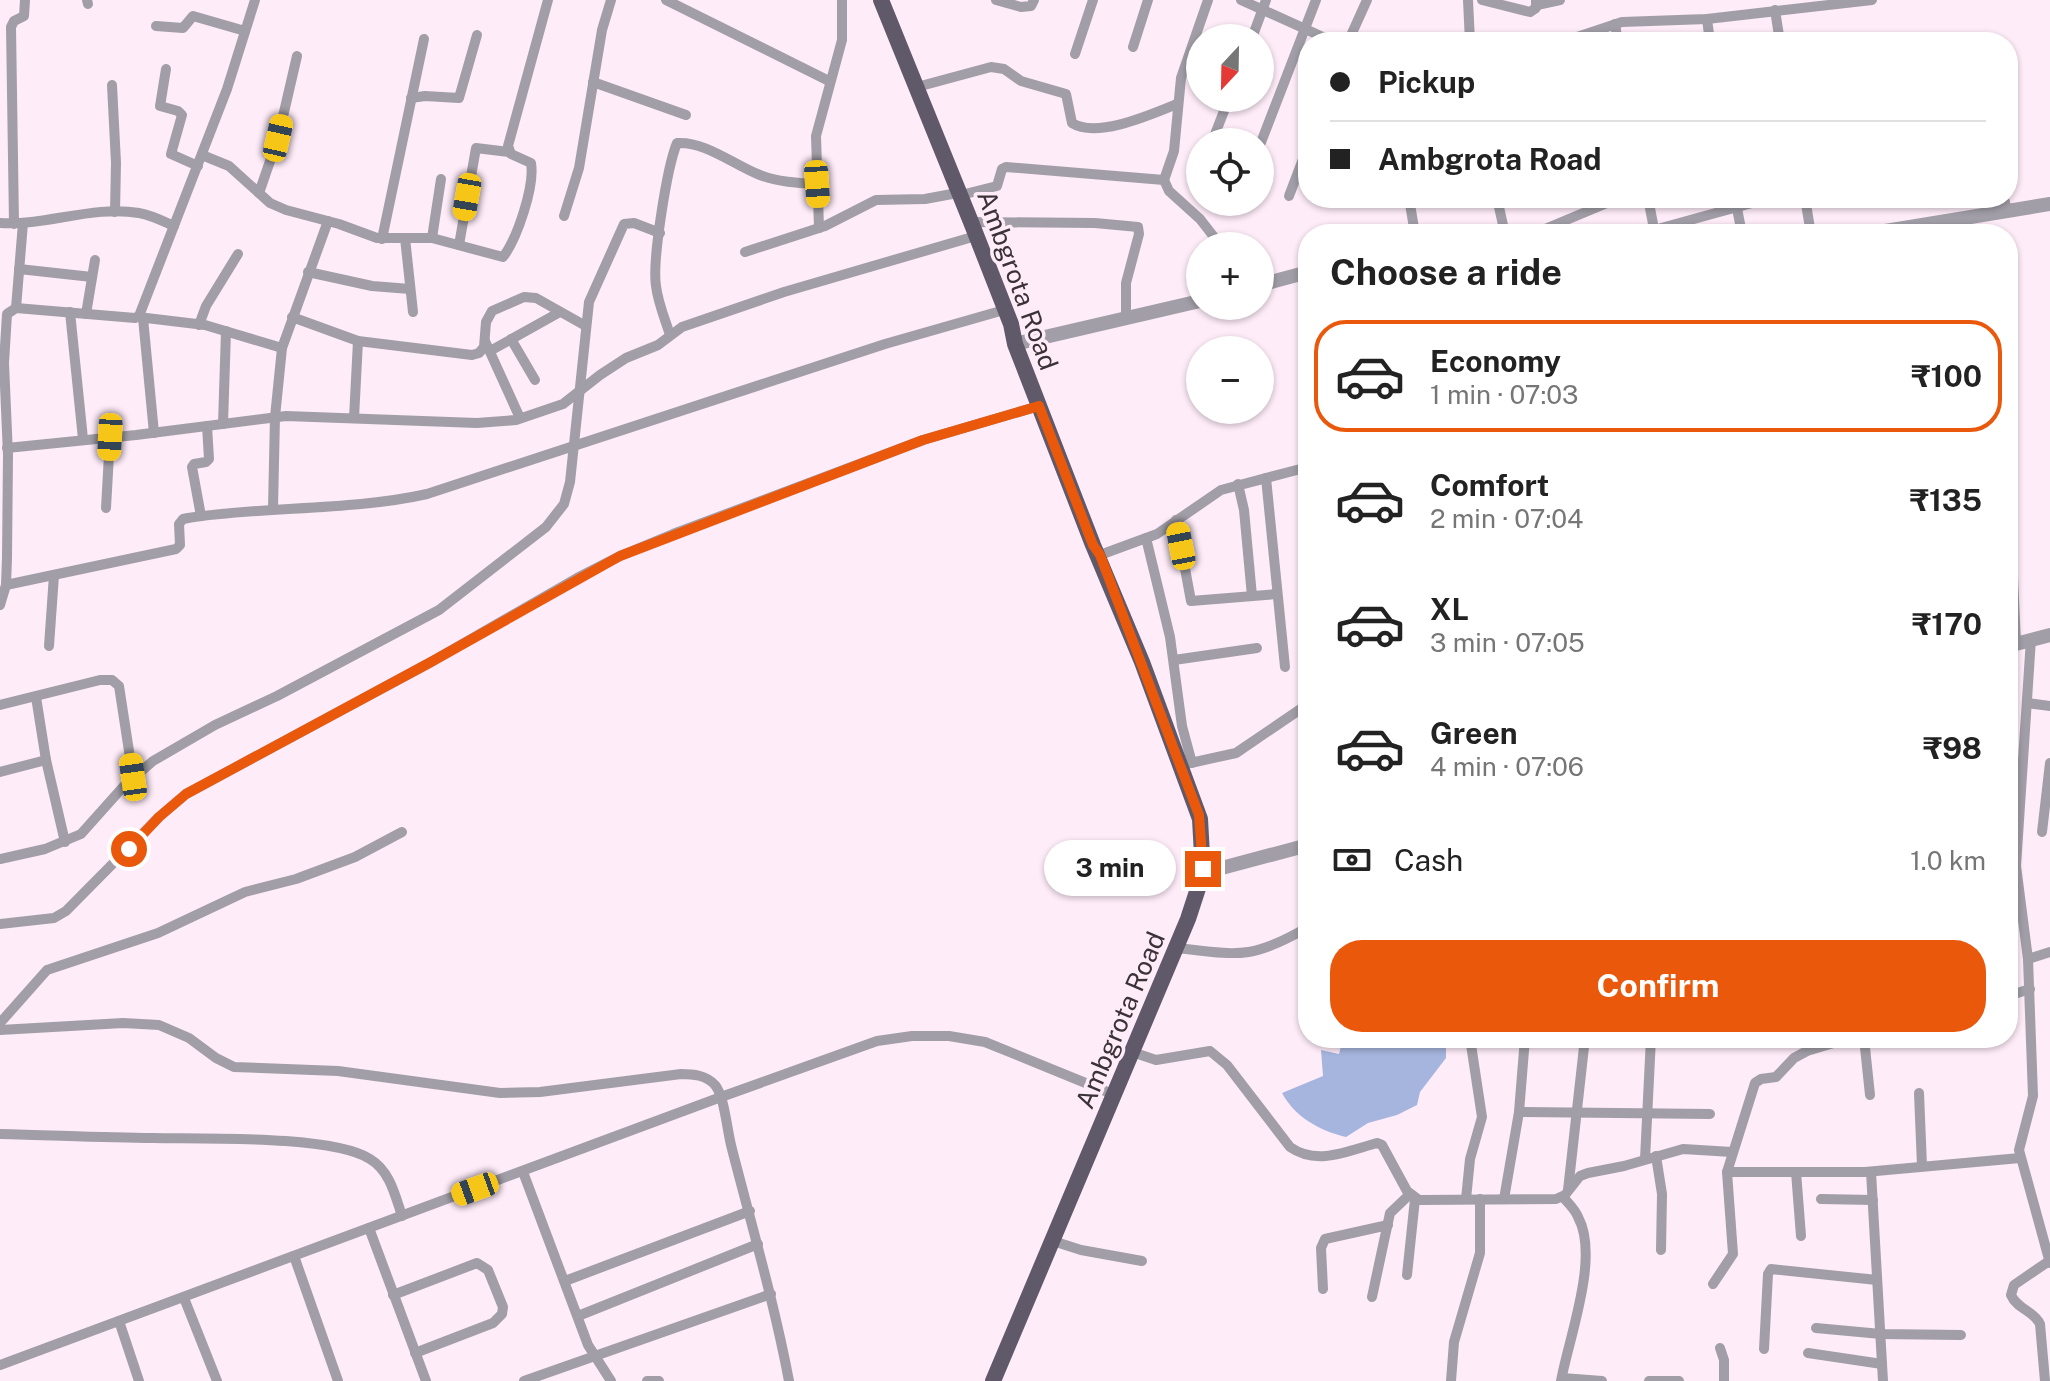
<!DOCTYPE html>
<html lang="en">
<head>
<meta charset="utf-8">
<style>
	body { margin:0; font-family:"Public Sans",sans-serif; background:#f2f2f2; color:#222; height:100vh; display:flex; flex-direction:column; font-size:30px; white-space:nowrap }
	* { box-sizing:border-box; margin:0 }
	p { font-size:26px; color:#767676 }
	.icon { flex:none; width:44px; height:44px; fill:none; stroke:currentColor; stroke-width:2; stroke-linecap:round; stroke-linejoin:round }
	.map { position:relative; flex:1; overflow:hidden }
	.details { position:absolute; left:1298px; top:224px; width:720px; height:824px; display:flex; flex-direction:column; background:#fff; border-radius:32px; box-shadow:0 2px 6px #0004 }
	.details>* { flex:none }
	.banner { position:absolute; left:1298px; top:32px; width:720px; height:176px; border-radius:32px; box-shadow:0 2px 6px #0004; display:grid; align-content:center; height:176px; padding:0 32px; background:#fff }
	.needle { width:52px; rotate:202deg }
	.buttons { position:absolute; left:1186px; top:24px; display:grid; gap:16px }
	.buttons a { display:grid; place-items:center; width:88px; height:88px; border-radius:50%; background:#fff; box-shadow:0 2px 6px #0004; font-size:40px }
	.end { position:absolute; width:36px; height:36px; margin:-18px; border:10px solid #ea580c; background:#fff; box-shadow:0 0 0 4px #fff }
	.from { border-radius:50% }
	.bubble { position:absolute; height:56px; border-radius:28px; background:#fff; box-shadow:0 2px 6px #0004; font-size:26px; font-weight:700; line-height:56px; text-align:center }
	.car { position:absolute; width:24px; height:48px; margin:-24px -12px; border-radius:10px; box-shadow:0 0 6px 2px #0007; background:linear-gradient(#f5c518 24%,#345 0 40%,#f5c518 0 76%,#345 0 86%,#f5c518 0) }
	.banner b { display:flex; align-items:center; gap:28px; height:76px; font-size:30px }
	.banner b+b { border-top:2px solid #e0e0e0 }
	.banner i { width:20px; height:20px; background:#222 }
	ul { padding:0; list-style:none }
	li { display:flex; align-items:center; gap:24px; height:112px; margin:0 16px 12px; padding:0 16px; border:4px solid transparent; border-radius:32px }
	li div { flex:1 }
	li b { display:block; font-size:30px }
	li em { font-style:normal; font-weight:700 }
	li.on { border-color:#ea580c }
	li>.icon { width:72px; height:72px; stroke-width:1.5 }
	h2 { padding:0 32px; font-size:36px; line-height:96px }
	.pay { display:flex; align-items:center; gap:20px; height:88px; padding:0 32px; font-size:30px }
	.pay p { margin-inline-start:auto }
	.button { display:flex; gap:16px; margin-top:auto; padding:16px 32px }
	.button a { flex:1; height:92px; border-radius:32px; background:#ea580c; color:#fff; font-size:32px; font-weight:700; line-height:92px; text-align:center }
	.map>svg:first-child { display:block }
	.water { fill:#a6b5de }
	.lines { fill:none; stroke-linecap:round; stroke-linejoin:round }
	.minor { stroke:#a19ea7; stroke-width:10 }
	.tertiary { stroke:#a19ea7; stroke-width:14 }
	.primary { stroke:#5f5969; stroke-width:16 }
	.route { stroke:#ea580c; stroke-width:10 }
	.labels { text-anchor:middle; dominant-baseline:central; stroke-width:7; stroke-linejoin:round; paint-order:stroke }
	.street-label { font-size:26px; fill:#3b3238; stroke:#feecf9 }
</style>
</head>
<body>
<div class="map">
<svg width="2050" height="1381" viewBox="0 0 2050 1381">
	<rect width="100%" height="100%" fill="#feecf9"/>
	<path class="water" d="M1343 1038H1446V1058L1420 1092 1417 1105 1397 1115 1368 1123 1346 1137C1320 1131 1295 1117 1282 1093L1323 1076 1321 1050 1339 1054Z"/>
	<g class="lines">
		<g class="minor">
			<polyline points="87,0 88,4"/>
			<polyline points="666,0 829,81"/>
			<polyline points="996,0 1021,7 1031,6 1034,0"/>
			<polyline points="1241,0 1334,42"/>
			<polyline points="1468,0 1470,42"/>
			<polyline points="1482,0 1530,12 1536,8 1536,0"/>
			<polyline points="1537,5 1560,0"/>
			<polyline points="1775,10 1780,42"/>
			<polyline points="1707,19 1710,42"/>
			<polyline points="1615,24 1618,42"/>
			<polyline points="156,26 183,28 193,16 245,31"/>
			<polyline points="1252,38 1266,0"/>
			<polyline points="1348,42 1367,0"/>
			<polyline points="1562,42 1622,22 1707,19 1872,0"/>
			<polyline points="1133,47 1148,0"/>
			<polyline points="1075,54 1093,0"/>
			<polyline points="166,69 160,106 178,111 182,115 171,154 198,166"/>
			<polyline points="593,82 686,115"/>
			<polyline points="112,85 116,163 115,212"/>
			<path d="M917 87 991 67 1004 69 1021 81 1066 94 1072 123C1097 139 1152 114 1177 104"/>
			<polyline points="411,98 425,96 459,98 477,35"/>
			<polyline points="1212,142 1229,98"/>
			<polyline points="1260,145 1316,0"/>
			<path d="M202 155 229 166 270 203 286 210 339 224 377 238H432L503 257C517 239 535 186 531 163L511 154 508 146 548 0"/>
			<polyline points="1164,180 1169,191 1200,219 1221,246"/>
			<polyline points="259,193 278,138 297,56"/>
			<polyline points="961,195 997,186 1002,169 1006,167 1164,180 1174,151 1181,78 1208,0"/>
			<polyline points="1289,196 1308,146"/>
			<polyline points="1409,198 1415,234"/>
			<polyline points="1497,198 1505,234"/>
			<polyline points="1648,198 1655,234"/>
			<polyline points="1735,198 1742,234"/>
			<polyline points="1805,198 1811,234"/>
			<polyline points="2004,198 2007,211"/>
			<polyline points="564,216 579,168 602,30 611,0"/>
			<polyline points="971,222 1095,223 1138,227 1139,234 1126,283 1126,320"/>
			<path d="M0 223C46 226 93 205 139 213 151 215 163 221 174 226"/>
			<polyline points="14,224 11,27 14,21 24,16 25,0"/>
			<polyline points="819,228 816,136 842,40 842,0"/>
			<polyline points="1654,230 1770,198"/>
			<polyline points="1533,234 1619,198"/>
			<polyline points="405,238 413,312"/>
			<polyline points="432,238 441,179"/>
			<polyline points="382,239 424,39"/>
			<polyline points="459,245 476,148 509,152"/>
			<polyline points="745,252 825,226 876,200 925,199 952,194"/>
			<polyline points="19,269 92,277"/>
			<polyline points="308,272 372,286 410,289"/>
			<polyline points="16,308 23,223"/>
			<polyline points="70,312 83,439"/>
			<polyline points="86,314 95,260"/>
			<polyline points="138,317 205,325 282,348"/>
			<polyline points="292,317 358,341 472,355 479,353 484,347 486,322 492,311 524,297 536,298 584,325"/>
			<polyline points="143,318 154,433"/>
			<polyline points="199,325 206,306 238,254"/>
			<path d="M670 335C665 319 658 303 656 286 652 261 667 167 677 143 705 141 734 165 760 175 778 182 798 183 817 184"/>
			<polyline points="511,339 535,380"/>
			<polyline points="485,341 520,418"/>
			<polyline points="490,351 560,312"/>
			<polyline points="354,418 358,341"/>
			<polyline points="223,424 226,331"/>
			<polyline points="7,448 136,435 286,416 477,423 516,420 563,404 600,375 626,358 658,345 682,327 784,292 969,238"/>
			<polyline points="2008,467 2016,643"/>
			<polyline points="1266,478 1285,667"/>
			<polyline points="1238,484 1244,510 1252,596"/>
			<polyline points="106,508 110,437"/>
			<polyline points="273,508 275,417 282,348 328,221"/>
			<polyline points="201,516 192,467 194,464 206,462 209,459 207,426"/>
			<polyline points="1176,520 1191,601 1277,594"/>
			<polyline points="1146,538 1170,637 1182,726 1192,763"/>
			<polyline points="1100,555 1157,534 1221,490 1308,467"/>
			<path d="M6 585 176 549 180 545 179 524 183 519 188 518C266 506 351 511 427 494L885 344 997 312"/>
			<polyline points="0,605 6,585 7,558 8,455 4,363 7,314 16,308 135,318 139,316 227,89 255,0"/>
			<polyline points="2031,639 2016,866 2028,959 2033,1096 2019,1150 2050,1263"/>
			<polyline points="49,646 54,575"/>
			<polyline points="1174,660 1257,648"/>
			<polyline points="36,697 46,760 65,842"/>
			<polyline points="2027,703 2050,706"/>
			<polyline points="0,705 100,680 112,680 119,686 133,777"/>
			<polyline points="1186,764 1236,753 1308,704"/>
			<polyline points="0,772 46,760"/>
			<polyline points="2042,832 2050,763"/>
			<polyline points="0,859 45,849 81,834 123,787 153,761 215,725 277,696 439,610 546,527 564,504 570,482 589,302 624,224 634,223 660,233"/>
			<polyline points="0,924 54,918 66,911 159,817 186,794 431,662 577,578 620,556 673,534 923,440 1039,406"/>
			<path d="M1177 948C1238 955 1252 960 1308 927"/>
			<polyline points="2028,959 2050,952"/>
			<polyline points="2008,996 2030,989"/>
			<polyline points="0,1023 47,970 158,933 245,892 296,879 355,857 402,832"/>
			<path d="M0 1030 123 1023 159 1025 189 1038 216 1058 234 1067 338 1071 500 1093 540 1092 681 1074C693 1074 706 1075 715 1085 725 1097 727 1132 732 1149 752 1227 774 1302 789 1381"/>
			<polyline points="1864,1038 1870,1095"/>
			<path d="M1132 1052 1156 1060 1210 1051 1227 1065 1290 1147C1317 1166 1348 1151 1377 1143L1382 1145 1407 1191 1419 1200 1556 1199 1565 1195 1580 1176 1588 1173 1624 1166 1683 1149 1732 1152"/>
			<polyline points="1919,1093 1922,1166"/>
			<polyline points="1519,1112 1710,1114"/>
			<path d="M0 1134C51 1135 102 1138 153 1138 201 1139 332 1135 370 1159 390 1171 395 1195 402 1216"/>
			<polyline points="1656,1156 1662,1194 1661,1250"/>
			<polyline points="1645,1159 1651,1038"/>
			<polyline points="523,1172 588,1345 611,1381"/>
			<polyline points="1727,1172 1865,1172 2020,1158"/>
			<polyline points="1796,1172 1801,1236"/>
			<polyline points="1871,1172 1883,1381"/>
			<polyline points="1568,1190 1585,1038"/>
			<polyline points="1466,1199 1470,1159 1482,1117 1470,1038"/>
			<polyline points="1504,1199 1519,1112 1525,1038"/>
			<polyline points="1821,1199 1873,1200"/>
			<polyline points="369,1228 426,1381"/>
			<polyline points="1053,1241 1081,1250 1142,1261"/>
			<polyline points="294,1256 338,1381"/>
			<polyline points="1407,1275 1415,1199"/>
			<polyline points="565,1281 750,1211"/>
			<polyline points="1713,1284 1733,1254 1727,1172 1755,1083 1761,1079 1776,1077 1794,1058 1807,1051 1850,1038"/>
			<polyline points="1323,1289 1321,1248 1325,1239 1388,1225"/>
			<polyline points="393,1295 477,1263 488,1270 503,1307 502,1314 493,1323 415,1353"/>
			<polyline points="1372,1297 1390,1213 1410,1194"/>
			<polyline points="184,1298 217,1381"/>
			<polyline points="578,1316 758,1244"/>
			<polyline points="119,1321 139,1381"/>
			<polyline points="1816,1328 1881,1334 1961,1335"/>
			<polyline points="1720,1348 1724,1360 1724,1381"/>
			<polyline points="1764,1349 1768,1274 1771,1269 1877,1280"/>
			<polyline points="1808,1353 1882,1364"/>
			<polyline points="0,1365 721,1097 877,1041 912,1036 949,1036 985,1042 1115,1095"/>
			<polyline points="1562,1378 1602,1381"/>
			<polyline points="524,1381 771,1294"/>
			<polyline points="647,1381 659,1381"/>
			<polyline points="1451,1381 1454,1342 1480,1253 1480,1199"/>
			<path d="M1561 1381C1569 1337 1600 1257 1578 1217 1575 1209 1568 1203 1563 1197"/>
			<polyline points="1649,1381 1679,1381"/>
			<path d="M2045 1381 2040 1324C2034 1311 2017 1309 2011 1295L2014 1285 2049 1261"/>
		</g>
		<g class="tertiary">
			<polyline points="1867,234 2050,204"/>
			<polyline points="1260,285 1308,272"/>
			<polyline points="1015,344 1200,301"/>
			<polyline points="2008,646 2050,635"/>
			<polyline points="1203,873 1308,845"/>
		</g>
		<polyline class="primary" points="881,0 971,222 1011,324 1015,344 1093,545 1142,662 1200,819 1203,873 1188,919 993,1381"/>
	</g>
	<g class="lines">
		<polyline class="route" points="129,849 159,817 186,794 431,662 620,556 923,440 1039,406 1093,545 1100,555 1199,815 1203,869"/>
	</g>
	<g class="labels">
		<g class="street-label">
			<text transform="translate(1018 280) rotate(70)">Ambgrota Road</text>
			<text transform="translate(1120 1020) rotate(-67)">Ambgrota Road</text>
		</g>
	</g>
</svg>
<div class="buttons">
<a><svg class="needle" viewBox="-14 -14 28 28"><path d="M0-13l5 13h-10z" fill="#e53935"/><path d="M0 13l5-13h-10z" fill="#767676"/></svg></a>
<a><svg class="icon" aria-label="locate" viewBox="0 0 24 24"><circle cx="12" cy="12" r="6"/><path d="M12 2v4M12 18v4M2 12h4M18 12h4"/></svg></a>
<a>+</a>
<a>−</a>
</div>
<i class="end from" style="left:129px;top:849px"></i>
<i class="end" style="left:1203px;top:869px"></i>
<div class="bubble" style="left:1044px;top:840px;width:132px">3 min</div>
<i class="car" style="left:278px;top:138px;rotate:13deg"></i>
<i class="car" style="left:817px;top:184px;rotate:176deg"></i>
<i class="car" style="left:467px;top:197px;rotate:190deg"></i>
<i class="car" style="left:110px;top:437px;rotate:183deg"></i>
<i class="car" style="left:1181px;top:546px;rotate:349deg"></i>
<i class="car" style="left:133px;top:777px;rotate:352deg"></i>
<i class="car" style="left:475px;top:1189px;rotate:250deg"></i>
<div class="banner">
<b><i class="from"></i>Pickup</b>
<b><i></i>Ambgrota Road</b>
</div>
<section class="details">
<h2>Choose a ride</h2>
<ul>
<li class="on"><svg class="icon" aria-label="car" viewBox="0 0 24 24"><path d="M5 17H2v-5l4-1 3-4h7l3 4 3 1v5h-3M9 17h6M6 11h13"/><circle cx="7" cy="17" r="2"/><circle cx="17" cy="17" r="2"/></svg><div><b>Economy</b><p>1 min · 07:03</p></div><em>₹100</em></li>
<li><svg class="icon" aria-label="car" viewBox="0 0 24 24"><path d="M5 17H2v-5l4-1 3-4h7l3 4 3 1v5h-3M9 17h6M6 11h13"/><circle cx="7" cy="17" r="2"/><circle cx="17" cy="17" r="2"/></svg><div><b>Comfort</b><p>2 min · 07:04</p></div><em>₹135</em></li>
<li><svg class="icon" aria-label="car" viewBox="0 0 24 24"><path d="M5 17H2v-5l4-1 3-4h7l3 4 3 1v5h-3M9 17h6M6 11h13"/><circle cx="7" cy="17" r="2"/><circle cx="17" cy="17" r="2"/></svg><div><b>XL</b><p>3 min · 07:05</p></div><em>₹170</em></li>
<li><svg class="icon" aria-label="car" viewBox="0 0 24 24"><path d="M5 17H2v-5l4-1 3-4h7l3 4 3 1v5h-3M9 17h6M6 11h13"/><circle cx="7" cy="17" r="2"/><circle cx="17" cy="17" r="2"/></svg><div><b>Green</b><p>4 min · 07:06</p></div><em>₹98</em></li>
</ul>
<div class="pay"><svg class="icon" aria-label="cash" viewBox="0 0 24 24"><path d="M3 7h18v10H3z"/><circle cx="12" cy="12" r="2"/></svg>Cash<p>1.0 km</p></div>
<div class="button"><a>Confirm</a></div>
</section>
</div>
</body>
</html>
